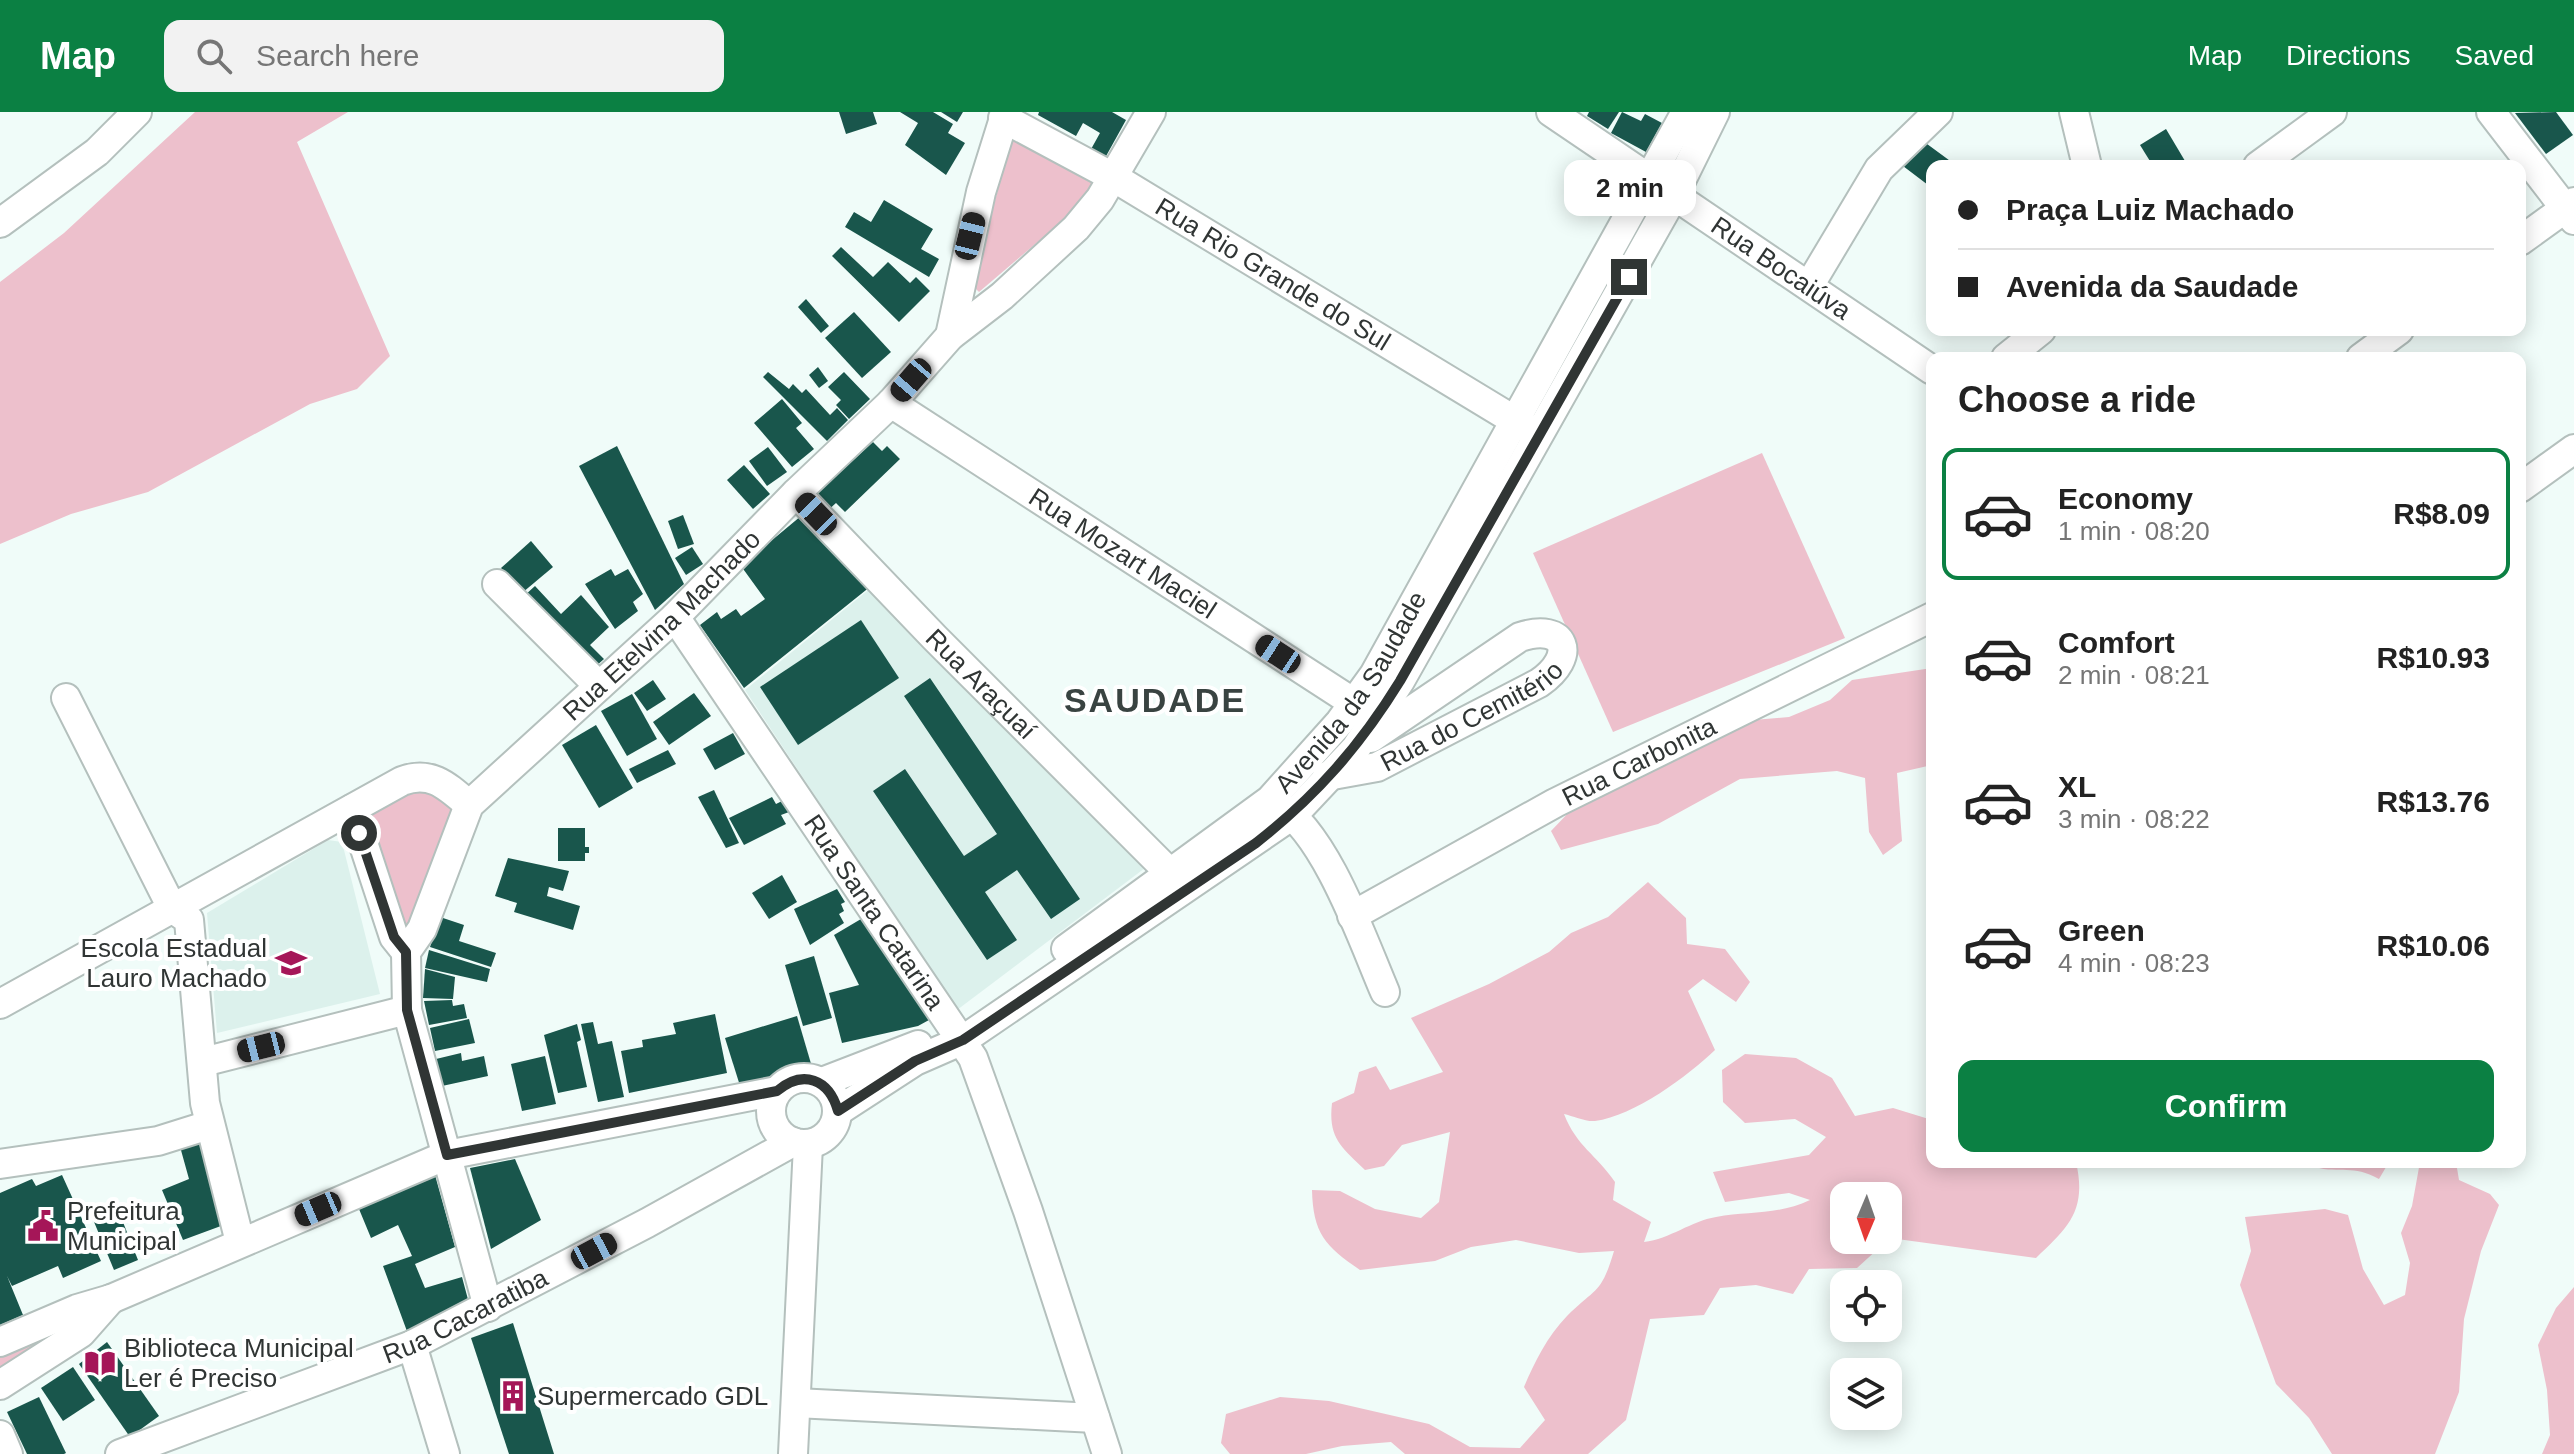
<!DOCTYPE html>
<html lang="en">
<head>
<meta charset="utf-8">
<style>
	body { margin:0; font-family:Arial,sans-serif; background:#f2f2f2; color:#222; height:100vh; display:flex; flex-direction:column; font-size:30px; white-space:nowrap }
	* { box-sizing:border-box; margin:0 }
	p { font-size:26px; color:#767676 }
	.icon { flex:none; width:44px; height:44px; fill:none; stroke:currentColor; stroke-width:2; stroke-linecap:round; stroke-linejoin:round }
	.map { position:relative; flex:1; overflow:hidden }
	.details { position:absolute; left:1926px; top:240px; width:600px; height:816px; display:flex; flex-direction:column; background:#fff; border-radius:16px; box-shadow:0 4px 20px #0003 }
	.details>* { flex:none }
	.hud { position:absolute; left:1926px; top:48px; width:600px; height:176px; border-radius:16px; box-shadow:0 4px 20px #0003; display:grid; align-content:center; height:176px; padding:0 32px; background:#fff }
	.needle { width:52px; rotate:182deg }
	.fabs { position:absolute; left:1830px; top:1070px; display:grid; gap:16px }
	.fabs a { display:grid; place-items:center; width:72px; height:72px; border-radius:16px; background:#fff; box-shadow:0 4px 20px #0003; font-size:40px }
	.end { position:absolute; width:36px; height:36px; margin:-18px; border:10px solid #303534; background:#fff; box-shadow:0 0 0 4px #fff }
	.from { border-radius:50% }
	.bubble { position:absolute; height:56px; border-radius:16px; background:#fff; box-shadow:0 4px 20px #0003; font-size:26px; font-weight:800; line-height:56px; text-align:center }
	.car { position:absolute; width:24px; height:48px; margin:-24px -12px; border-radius:10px; box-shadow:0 0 6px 2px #0007; background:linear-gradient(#222 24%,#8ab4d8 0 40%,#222 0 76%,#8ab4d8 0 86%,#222 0) }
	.hud b { display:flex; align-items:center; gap:28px; height:76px; font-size:30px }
	.hud b+b { border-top:2px solid #e0e0e0 }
	.hud i { width:20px; height:20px; background:#222 }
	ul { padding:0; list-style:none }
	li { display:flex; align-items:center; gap:24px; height:132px; margin:0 16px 12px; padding:0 16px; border:4px solid transparent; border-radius:16px }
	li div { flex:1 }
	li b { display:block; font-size:30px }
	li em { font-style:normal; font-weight:800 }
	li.on { border-color:#0b8043 }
	li>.icon { width:72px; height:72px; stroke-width:1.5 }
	h2 { padding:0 32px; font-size:36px; line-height:96px }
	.action { display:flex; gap:16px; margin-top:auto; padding:16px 32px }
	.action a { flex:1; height:92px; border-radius:16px; background:#0b8043; color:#fff; font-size:32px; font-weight:800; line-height:92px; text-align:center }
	header { display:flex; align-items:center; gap:48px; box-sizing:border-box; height:112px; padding:0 40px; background:#0b8043; color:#fff }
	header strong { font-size:38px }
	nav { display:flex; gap:44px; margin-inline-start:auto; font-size:28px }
	.search { width:560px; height:72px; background:#f2f2f2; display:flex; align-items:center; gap:20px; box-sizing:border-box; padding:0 28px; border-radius:16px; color:#767676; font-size:30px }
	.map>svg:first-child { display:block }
	.built { fill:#dcf1ec }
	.green { fill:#edc0cc; fill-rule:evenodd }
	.building { fill:#19564c }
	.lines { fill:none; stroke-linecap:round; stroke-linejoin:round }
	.minor-casing { stroke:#b4c0bd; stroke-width:32 }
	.minor { stroke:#fff; stroke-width:28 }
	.route { stroke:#303534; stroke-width:10 }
	.labels { text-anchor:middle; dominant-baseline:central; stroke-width:8; stroke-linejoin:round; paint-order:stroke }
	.street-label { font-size:26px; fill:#303534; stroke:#fff }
	.poi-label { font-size:26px; fill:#303534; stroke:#fff; text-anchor:start }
	.district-label { font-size:34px; font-weight:bold; letter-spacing:2px; fill:#394341; stroke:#fff }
</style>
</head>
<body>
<header>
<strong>Map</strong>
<div class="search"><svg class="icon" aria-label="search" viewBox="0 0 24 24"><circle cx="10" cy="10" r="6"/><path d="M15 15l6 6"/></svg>Search here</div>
<nav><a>Map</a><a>Directions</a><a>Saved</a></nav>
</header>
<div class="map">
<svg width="2574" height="1342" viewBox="0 0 2574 1342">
	<rect width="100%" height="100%" fill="#f0fcf9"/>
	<g class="built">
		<polygon points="872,475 1145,756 957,898 745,578"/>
		<polygon points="328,728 342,730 380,882 217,921 207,801"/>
	</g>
	<g class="green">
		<polygon points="195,0 348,0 297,30 390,244 357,277 310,292 148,380 71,402 0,432 0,170 64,121"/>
		<polygon points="1012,26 1095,73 1087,88 979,180 975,176 975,162"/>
		<polygon points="1762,341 1845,526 1613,620 1533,441"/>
		<polygon points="1932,556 1932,653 1897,661 1902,729 1883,743 1869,720 1865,666 1837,659 1740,667 1658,712 1561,738 1551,719 1572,697 1742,609 1789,605 1830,588 1852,568"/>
		<polygon points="422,675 458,698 408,827 367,705"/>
		<path d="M1648 770 1686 806 1687 832 1725 837 1750 870 1736 890 1703 867 1688 879 1715 938C1688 964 1634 1004 1595 1009 1586 1010 1573 1004 1564 1002 1577 1035 1596 1042 1615 1070L1613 1088 1651 1110 1644 1130C1670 1127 1691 1109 1716 1105 1749 1099 1779 1103 1810 1088L1789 1081 1725 1090 1713 1060 1809 1043 1826 1025 1795 1007 1745 1011 1723 990 1722 958 1745 942 1796 946 1832 966 1855 1004 1893 996 1932 1008V1050H2076C2087 1098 2069 1115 2036 1146L1890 1126 1857 1156 1809 1157 1793 1182 1756 1173 1720 1176 1704 1203 1650 1207 1626 1308 1588 1342H1405L1391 1330 1342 1334 1306 1342H1230L1221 1331 1226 1302 1280 1285 1329 1289 1429 1312 1470 1335 1520 1336 1545 1308 1524 1275C1535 1249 1547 1225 1567 1204 1596 1175 1601 1183 1614 1139L1579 1141 1516 1128 1471 1135 1435 1149 1360 1158C1325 1134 1313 1121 1312 1078L1340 1079 1375 1097 1421 1106 1439 1090 1450 1020 1402 1033 1384 1054 1365 1058C1341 1035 1328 1026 1332 991L1354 981 1359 960 1376 954 1390 978 1443 960 1411 906 1489 872 1549 840 1571 821 1608 805ZM1844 1084H1888V1128H1844Z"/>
		<path d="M2318 1050H2389L2379 1067C2352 1052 2342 1062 2314 1055Z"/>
		<polygon points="2420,1050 2456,1050 2459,1068 2490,1082 2499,1093 2481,1139 2464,1207 2459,1280 2435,1342 2332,1342 2309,1306 2276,1272 2240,1173 2251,1139 2245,1105 2325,1097 2348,1103 2363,1157 2384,1193 2405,1183 2410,1151 2401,1121 2412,1094"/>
		<polygon points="2574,1175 2574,1342 2542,1342 2550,1323 2547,1278 2538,1233 2556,1196"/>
		<polygon points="77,1205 0,1260 0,1242"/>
	</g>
	<g class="building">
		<polygon points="839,0 873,0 877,12 846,22"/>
		<polygon points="900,0 933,0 953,12 948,21 965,31 946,63 905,33 918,11"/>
		<polygon points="941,0 963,0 957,10"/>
		<polygon points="1039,0 1112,0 1126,8 1105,46 1090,39 1100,21 1083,11 1076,24 1038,3"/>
		<polygon points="1589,0 1619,0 1608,17 1587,4"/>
		<polygon points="1622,0 1641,9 1645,2 1662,11 1646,40 1611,21"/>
		<polygon points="2556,0 2573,23 2546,42 2515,1"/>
		<polygon points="2166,17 2188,54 2153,54 2140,33"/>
		<polygon points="1923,29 1957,54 1932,54 1932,76 1903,54"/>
		<polygon points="884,88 933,117 921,137 939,147 929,165 845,115 854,100 871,110"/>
		<polygon points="841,135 873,165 888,150 910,171 916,165 930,179 899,210 832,144"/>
		<polygon points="806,187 829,214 821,221 798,195"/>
		<polygon points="854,200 891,240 862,266 825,226"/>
		<polygon points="818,255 828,269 819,276 809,263"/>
		<polygon points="768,260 789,277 793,272 802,281 806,277 830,303 837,296 848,308 827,329 763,265"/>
		<polygon points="844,260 870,287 849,307 836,293 841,288 828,275"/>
		<polygon points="782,287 802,311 796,316 814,337 792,355 754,311"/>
		<polygon points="873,330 882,339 887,334 900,347 845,400 836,391 826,400 812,386"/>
		<polygon points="617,334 684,472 655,498 579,354"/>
		<polygon points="768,335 787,360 767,374 749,349"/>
		<polygon points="744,353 770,382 753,397 727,368"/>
		<polygon points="683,403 694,432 678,437 668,409"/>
		<polygon points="801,404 871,474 744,576 700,513 717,500 721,507 736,497 741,504 765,487 741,454"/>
		<polygon points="531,429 553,455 522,481 501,456"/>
		<polygon points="692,435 703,452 686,463 675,446"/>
		<polygon points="611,457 615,464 628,457 643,482 633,490 638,499 615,517 585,472"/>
		<polygon points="535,474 561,502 581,483 609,515 590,533 604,547 595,555 524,484"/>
		<polygon points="861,508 899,566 798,633 760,575"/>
		<polygon points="930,566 1080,787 1051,807 1017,758 985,780 1017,828 987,848 873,679 905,657 964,744 997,722 904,584"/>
		<polygon points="653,568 666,587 647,599 634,581"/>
		<polygon points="694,581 711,604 669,633 653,610"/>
		<polygon points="632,582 657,627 627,644 601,599"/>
		<polygon points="596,613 633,676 599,696 562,633"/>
		<polygon points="733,621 745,642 715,658 703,637"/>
		<polygon points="668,638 676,652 637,671 629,657"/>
		<polygon points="714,678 739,731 726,736 698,685"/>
		<polygon points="772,685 776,692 782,689 789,700 781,703 786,712 744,733 729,706"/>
		<polygon points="558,716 585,716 585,735 589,735 589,741 585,741 585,749 558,749"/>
		<polygon points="508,746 569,759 563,779 549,775 547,784 580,794 573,818 514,800 517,791 495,784"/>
		<polygon points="782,763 797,790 769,807 752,781"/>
		<polygon points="837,777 845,790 841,792 844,799 839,802 844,811 810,833 794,797"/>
		<polygon points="440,805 464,813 459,829 496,841 491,855 430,835"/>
		<polygon points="861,807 929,908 918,914 842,931 829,881 859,873 834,823"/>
		<polygon points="429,838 490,857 487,870 425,856"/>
		<polygon points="814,844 832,906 803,914 785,853"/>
		<polygon points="425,857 455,865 453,887 423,886"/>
		<polygon points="452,888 453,894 464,892 467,906 429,913 424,889"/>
		<polygon points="715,902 727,961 629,981 621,939 643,935 642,928 676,922 673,911"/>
		<polygon points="797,904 812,955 741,977 725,926"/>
		<polygon points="469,907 475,931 435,939 430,916"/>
		<polygon points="593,910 598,932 612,929 624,985 598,990 581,912"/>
		<polygon points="577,912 581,928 577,930 587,975 558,981 544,923"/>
		<polygon points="461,941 462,949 484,944 488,964 442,974 436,947"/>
		<polygon points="545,944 556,992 522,999 511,952"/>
		<polygon points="202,1027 229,1111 183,1128 162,1078 189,1067 179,1031"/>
		<polygon points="515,1047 541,1108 491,1137 470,1056"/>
		<polygon points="62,1063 101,1149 63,1166 58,1154 12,1174 7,1164 23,1203 0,1213 0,1081 32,1067 36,1074"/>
		<polygon points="435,1063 455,1135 415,1152 425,1176 462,1165 470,1195 408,1222 383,1154 412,1144 398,1113 371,1126 359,1097"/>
		<polygon points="117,1095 138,1148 114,1158 92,1105"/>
		<polygon points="513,1211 554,1342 509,1342 471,1226"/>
		<polygon points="107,1230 159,1304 130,1325 79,1252"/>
		<polygon points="73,1255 95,1288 63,1309 41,1276"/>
		<polygon points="39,1285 66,1341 64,1342 27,1342 7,1300"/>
	</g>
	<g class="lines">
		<defs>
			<g id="minor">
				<path id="s1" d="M1551 0 1932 258"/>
				<polyline points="2074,0 2087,54"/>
				<polyline points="2491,0 2574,108"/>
				<path id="s2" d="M1003 6 1113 65 1532 319"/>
				<polyline points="2258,54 2332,0"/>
				<polyline points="0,111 97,40 137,0"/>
				<polyline points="2520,129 2574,90"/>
				<polyline points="1809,174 1879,57 1938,0"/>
				<polyline points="950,224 981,80 1006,0"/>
				<polyline points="2006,246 2041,218"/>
				<polyline points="2361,246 2399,218"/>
				<path id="s3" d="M891 291 1354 591"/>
				<polyline points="2520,376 2574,337"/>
				<path id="s4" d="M796 381 935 526 1170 761"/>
				<polyline points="497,472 599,574"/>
				<path id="s5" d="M675 505 973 946 1028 1099 1107 1342"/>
				<polyline points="66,586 172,796 189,808 205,991 240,1130"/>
				<path id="s6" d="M1327 664 1377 655 1539 571C1578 544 1566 510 1520 525L1371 626"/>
				<path d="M1278 693C1326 721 1363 829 1385 880"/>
				<polyline points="352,697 394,825 406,840"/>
				<path id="s7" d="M1352 804 1555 691 1932 505"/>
				<path id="s8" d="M1066 837 1270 688 1340 610 1374 563 1686 0"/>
				<path d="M0 892 402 669C431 658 447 674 469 693"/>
				<polyline points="203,950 407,898"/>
				<circle cx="804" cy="999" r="33"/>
				<polyline points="822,970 918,933"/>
				<polyline points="838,999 915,949 963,928 1294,702 1356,636 1400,569 1673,85 1715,0"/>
				<polyline points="0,1052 158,1029 209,1013"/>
				<path id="s9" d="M488 1195 407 898 406 840 422 817 469 693 675 505 796 381 891 291 950 224 1002 184 1076 116 1100 87 1151 0"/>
				<polyline points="0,1230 77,1197 111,1187 447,1043 777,979"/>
				<polyline points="412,1233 445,1342"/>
				<polyline points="0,1273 81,1221 111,1187"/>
				<polyline points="796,1291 1095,1306"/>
				<polyline points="0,1323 8,1342"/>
				<path id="s10" d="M120 1342 412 1233 647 1111 793 1030"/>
				<polyline points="793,1342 808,1033"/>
			</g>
		</defs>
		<use href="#minor" class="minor-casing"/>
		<use href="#minor" class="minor"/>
	</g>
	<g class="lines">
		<path class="route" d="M359 721 394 825 406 840 407 898 447 1043 777 979C803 957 829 967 838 999L915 949 963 928 1256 731C1316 684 1360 634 1400 569L1629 165"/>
	</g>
	<defs>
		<symbol id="school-bare" viewBox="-9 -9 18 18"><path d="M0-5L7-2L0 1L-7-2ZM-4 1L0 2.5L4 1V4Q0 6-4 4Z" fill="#a51658" stroke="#fff" stroke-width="2.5" paint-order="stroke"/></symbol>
		<symbol id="civic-bare" viewBox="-9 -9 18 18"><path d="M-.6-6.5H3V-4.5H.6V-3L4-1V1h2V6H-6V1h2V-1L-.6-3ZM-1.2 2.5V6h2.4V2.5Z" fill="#a51658" stroke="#fff" stroke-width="2.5" paint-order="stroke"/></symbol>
		<symbol id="library-bare" viewBox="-9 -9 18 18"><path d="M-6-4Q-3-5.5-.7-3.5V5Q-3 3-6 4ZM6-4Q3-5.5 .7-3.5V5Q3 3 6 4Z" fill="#a51658" stroke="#fff" stroke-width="2.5" paint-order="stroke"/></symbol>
		<symbol id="building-bare" viewBox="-9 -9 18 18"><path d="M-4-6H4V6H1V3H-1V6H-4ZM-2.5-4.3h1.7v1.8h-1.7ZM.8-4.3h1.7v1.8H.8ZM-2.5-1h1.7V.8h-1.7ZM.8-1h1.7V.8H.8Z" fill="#a51658" stroke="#fff" stroke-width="2.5" paint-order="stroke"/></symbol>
	</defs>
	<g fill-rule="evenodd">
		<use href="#school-bare" x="269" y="829" width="44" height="44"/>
		<use href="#civic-bare" x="21" y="1092" width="44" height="44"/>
		<use href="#library-bare" x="78" y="1229" width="44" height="44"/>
		<use href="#building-bare" x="491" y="1262" width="44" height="44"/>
	</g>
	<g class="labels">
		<g class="street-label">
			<text stroke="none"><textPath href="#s1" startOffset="278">Rua Bocaiúva</textPath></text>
			<text stroke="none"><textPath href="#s2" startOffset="312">Rua Rio Grande do Sul</textPath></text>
			<text stroke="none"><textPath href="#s3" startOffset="276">Rua Mozart Maciel</textPath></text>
			<text stroke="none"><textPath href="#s9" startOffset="790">Rua Etelvina Machado</textPath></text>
			<text stroke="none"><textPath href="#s4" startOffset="266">Rua Araçuaí</textPath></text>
			<text stroke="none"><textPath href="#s8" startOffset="388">Avenida da Saudade</textPath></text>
			<text stroke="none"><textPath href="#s6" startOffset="158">Rua do Cemitério</textPath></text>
			<text stroke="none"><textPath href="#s7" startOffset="326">Rua Carbonita</textPath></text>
			<text stroke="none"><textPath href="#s5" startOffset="356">Rua Santa Catarina</textPath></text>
			<text stroke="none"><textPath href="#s10" startOffset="372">Rua Cacaratiba</textPath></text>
		</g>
		<g class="poi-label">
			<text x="267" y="836" text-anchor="end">Escola Estadual<tspan x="267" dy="30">Lauro Machado</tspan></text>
			<text x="67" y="1099">Prefeitura<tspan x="67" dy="30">Municipal</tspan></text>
			<text x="124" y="1236">Biblioteca Municipal<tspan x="124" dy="30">Ler é Preciso</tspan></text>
			<text x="537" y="1284">Supermercado GDL</text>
		</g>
		<g class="district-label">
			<text x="1155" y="588">SAUDADE</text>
		</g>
	</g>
</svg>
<div class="fabs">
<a><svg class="needle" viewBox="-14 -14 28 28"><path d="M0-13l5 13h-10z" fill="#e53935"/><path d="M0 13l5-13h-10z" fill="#767676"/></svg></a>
<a><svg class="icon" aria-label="locate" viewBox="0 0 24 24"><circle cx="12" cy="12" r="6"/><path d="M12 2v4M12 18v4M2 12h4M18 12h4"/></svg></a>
<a><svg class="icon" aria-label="layers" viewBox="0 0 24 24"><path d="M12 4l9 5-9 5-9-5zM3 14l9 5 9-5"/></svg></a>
</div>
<i class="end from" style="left:359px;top:721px"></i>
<i class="end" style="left:1629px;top:165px"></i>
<div class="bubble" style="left:1564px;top:48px;width:132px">2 min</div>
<i class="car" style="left:970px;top:124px;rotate:14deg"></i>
<i class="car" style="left:911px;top:268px;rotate:221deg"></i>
<i class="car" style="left:816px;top:402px;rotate:316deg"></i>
<i class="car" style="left:1278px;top:542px;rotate:303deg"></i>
<i class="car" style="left:261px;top:935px;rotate:256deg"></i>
<i class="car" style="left:318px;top:1097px;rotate:247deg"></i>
<i class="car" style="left:594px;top:1139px;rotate:62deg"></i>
<div class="hud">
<b><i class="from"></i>Praça Luiz Machado</b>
<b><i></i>Avenida da Saudade</b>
</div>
<section class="details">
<h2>Choose a ride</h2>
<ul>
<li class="on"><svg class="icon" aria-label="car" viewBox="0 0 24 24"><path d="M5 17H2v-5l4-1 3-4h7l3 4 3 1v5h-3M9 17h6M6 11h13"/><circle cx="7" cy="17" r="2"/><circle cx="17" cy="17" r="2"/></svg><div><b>Economy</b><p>1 min · 08:20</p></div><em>R$8.09</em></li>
<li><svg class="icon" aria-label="car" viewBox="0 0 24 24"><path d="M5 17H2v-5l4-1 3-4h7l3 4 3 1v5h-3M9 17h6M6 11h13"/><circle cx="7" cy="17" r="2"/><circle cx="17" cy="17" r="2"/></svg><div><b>Comfort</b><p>2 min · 08:21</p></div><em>R$10.93</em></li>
<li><svg class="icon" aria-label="car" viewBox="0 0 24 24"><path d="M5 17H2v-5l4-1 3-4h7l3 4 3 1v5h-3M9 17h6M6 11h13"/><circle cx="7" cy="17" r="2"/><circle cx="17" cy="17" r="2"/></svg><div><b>XL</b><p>3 min · 08:22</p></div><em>R$13.76</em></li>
<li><svg class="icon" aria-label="car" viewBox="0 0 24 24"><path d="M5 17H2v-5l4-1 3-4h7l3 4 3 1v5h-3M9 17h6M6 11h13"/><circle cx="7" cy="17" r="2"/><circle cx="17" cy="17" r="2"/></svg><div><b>Green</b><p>4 min · 08:23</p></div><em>R$10.06</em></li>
</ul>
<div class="action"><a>Confirm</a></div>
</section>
</div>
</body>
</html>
